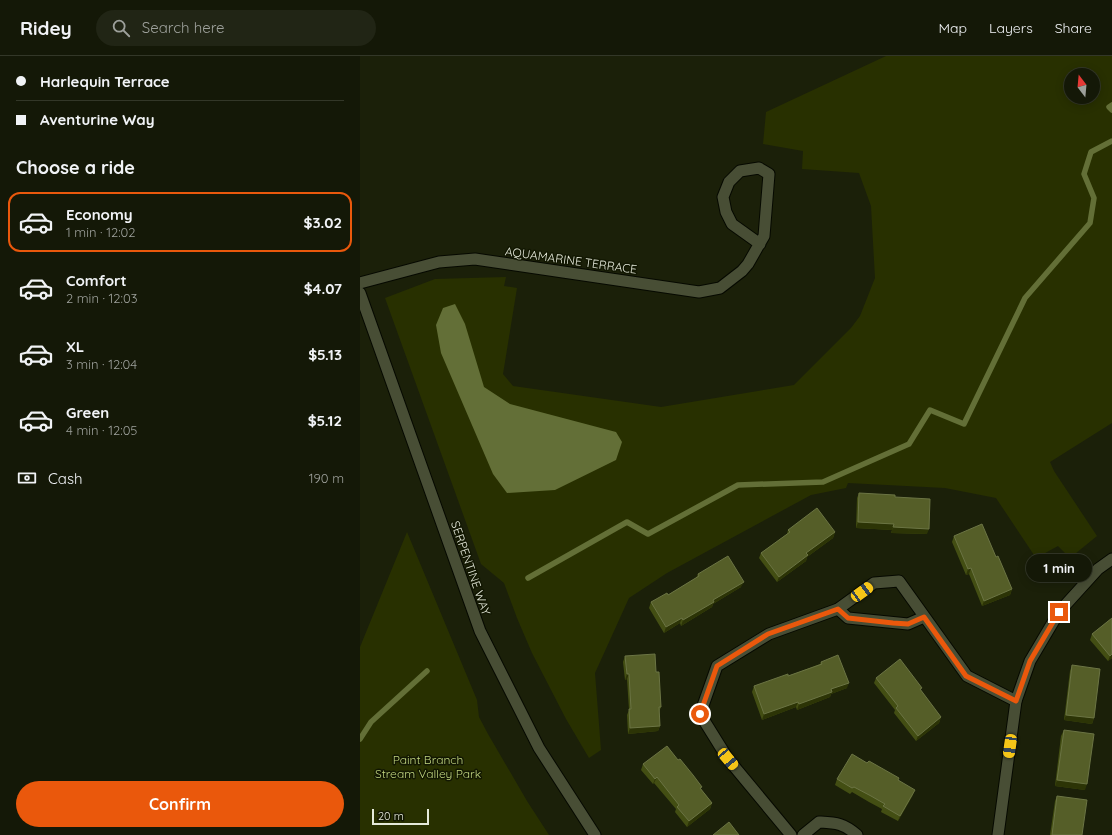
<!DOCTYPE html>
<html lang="en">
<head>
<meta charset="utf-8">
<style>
	body { margin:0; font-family:Quicksand,sans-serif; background:#212515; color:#f1f3f6; height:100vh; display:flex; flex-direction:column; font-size:15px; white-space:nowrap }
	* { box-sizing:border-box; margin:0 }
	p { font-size:13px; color:#9da09b }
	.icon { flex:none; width:22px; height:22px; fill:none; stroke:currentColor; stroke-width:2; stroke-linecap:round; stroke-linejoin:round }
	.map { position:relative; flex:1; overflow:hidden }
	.drawer { display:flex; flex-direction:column; background:#141807; width:360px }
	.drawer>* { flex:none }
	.guide { display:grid; align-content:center; height:88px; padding:0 16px; background:#141807 }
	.needle { width:26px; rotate:344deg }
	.fabs { position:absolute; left:704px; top:12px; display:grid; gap:8px }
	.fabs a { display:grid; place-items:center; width:36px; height:36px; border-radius:50%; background:#141807; box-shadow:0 2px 10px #0003,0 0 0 1px #333728; font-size:20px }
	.scale { position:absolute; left:12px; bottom:10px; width:57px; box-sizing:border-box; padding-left:4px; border:2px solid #e5e9da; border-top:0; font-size:11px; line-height:14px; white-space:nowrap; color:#e5e9da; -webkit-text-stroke:3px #121702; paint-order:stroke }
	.end { position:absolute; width:18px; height:18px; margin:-9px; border:5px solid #ea580c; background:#fff; box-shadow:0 0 0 2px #fff }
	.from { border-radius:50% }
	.bubble { position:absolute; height:28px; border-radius:14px; background:#141807; box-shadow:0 2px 10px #0003,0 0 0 1px #333728; font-size:13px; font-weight:700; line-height:28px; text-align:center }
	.car { position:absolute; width:12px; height:24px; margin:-12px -6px; border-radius:5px; box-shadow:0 0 3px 1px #0007; background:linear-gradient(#f5c518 24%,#345 0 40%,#f5c518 0 76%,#345 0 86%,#f5c518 0) }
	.guide b { display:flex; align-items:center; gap:14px; height:38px; font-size:15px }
	.guide b+b { border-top:1px solid #333728 }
	.guide i { width:10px; height:10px; background:#f1f3f6 }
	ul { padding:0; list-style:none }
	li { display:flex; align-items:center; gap:12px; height:60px; margin:0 8px 6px; padding:0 8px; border:2px solid transparent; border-radius:12px }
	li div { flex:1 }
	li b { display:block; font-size:15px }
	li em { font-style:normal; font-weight:700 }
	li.selected { border-color:#ea580c }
	li>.icon { width:36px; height:36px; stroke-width:1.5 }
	h2 { padding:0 16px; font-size:18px; line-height:48px }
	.pay { display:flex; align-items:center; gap:10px; height:44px; padding:0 16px; font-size:15px }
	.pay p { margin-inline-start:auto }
	.button { display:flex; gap:8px; margin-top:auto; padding:8px 16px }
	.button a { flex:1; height:46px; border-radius:24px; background:#ea580c; color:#fff; font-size:16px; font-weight:700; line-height:46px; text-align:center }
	header { display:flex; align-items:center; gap:24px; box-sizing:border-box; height:56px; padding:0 20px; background:#141807; border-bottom:1px solid #333728 }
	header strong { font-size:19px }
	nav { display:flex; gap:22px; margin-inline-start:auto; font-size:14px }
	.search { width:280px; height:36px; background:#212515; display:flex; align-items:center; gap:10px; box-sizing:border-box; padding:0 14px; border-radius:22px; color:#9da09b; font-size:15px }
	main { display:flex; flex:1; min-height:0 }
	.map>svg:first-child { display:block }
	.green { fill:#283000; fill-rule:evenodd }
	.water { fill:#636f37 }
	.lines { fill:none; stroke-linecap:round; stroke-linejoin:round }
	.stream { stroke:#636f37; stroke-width:5.5 }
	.service-casing { stroke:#060900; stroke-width:13 }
	.minor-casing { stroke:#060900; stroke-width:13 }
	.service { stroke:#484e35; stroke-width:11 }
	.minor { stroke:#484e35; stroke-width:11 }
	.wall { fill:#434e13 }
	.shaded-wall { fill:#2c3406 }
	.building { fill:#555e28; stroke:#6b7444 }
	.route { stroke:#ea580c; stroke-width:5 }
	.labels { text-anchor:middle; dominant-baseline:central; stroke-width:3; stroke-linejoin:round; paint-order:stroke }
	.street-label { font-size:12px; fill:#e5e9da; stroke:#121702 }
	.park-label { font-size:12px; fill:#c0d47f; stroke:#121702 }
</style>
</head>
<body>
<header>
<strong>Ridey</strong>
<div class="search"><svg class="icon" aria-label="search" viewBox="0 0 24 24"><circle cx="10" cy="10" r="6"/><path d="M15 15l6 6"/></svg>Search here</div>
<nav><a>Map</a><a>Layers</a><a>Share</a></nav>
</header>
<main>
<section class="drawer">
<div class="guide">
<b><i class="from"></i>Harlequin Terrace</b>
<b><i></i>Aventurine Way</b>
</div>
<h2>Choose a ride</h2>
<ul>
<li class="selected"><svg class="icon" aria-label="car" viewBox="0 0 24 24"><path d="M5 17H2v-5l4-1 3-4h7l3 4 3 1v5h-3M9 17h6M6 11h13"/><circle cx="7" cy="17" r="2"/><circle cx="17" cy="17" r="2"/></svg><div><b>Economy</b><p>1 min · 12:02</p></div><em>$3.02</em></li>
<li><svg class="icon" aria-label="car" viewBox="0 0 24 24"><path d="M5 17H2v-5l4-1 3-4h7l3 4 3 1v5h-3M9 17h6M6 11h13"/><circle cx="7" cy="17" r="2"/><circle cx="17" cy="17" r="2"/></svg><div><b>Comfort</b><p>2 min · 12:03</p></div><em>$4.07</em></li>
<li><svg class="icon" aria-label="car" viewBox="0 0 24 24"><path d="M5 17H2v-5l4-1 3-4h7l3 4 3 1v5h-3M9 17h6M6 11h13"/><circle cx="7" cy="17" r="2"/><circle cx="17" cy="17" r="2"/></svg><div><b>XL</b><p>3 min · 12:04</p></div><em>$5.13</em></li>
<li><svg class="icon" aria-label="car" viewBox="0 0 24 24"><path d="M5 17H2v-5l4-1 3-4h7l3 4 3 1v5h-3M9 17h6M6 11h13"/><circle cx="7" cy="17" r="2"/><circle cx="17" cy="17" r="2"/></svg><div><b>Green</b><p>4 min · 12:05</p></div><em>$5.12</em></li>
</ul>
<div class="pay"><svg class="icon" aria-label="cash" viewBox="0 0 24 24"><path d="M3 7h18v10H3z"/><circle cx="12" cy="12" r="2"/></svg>Cash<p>190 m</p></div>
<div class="button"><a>Confirm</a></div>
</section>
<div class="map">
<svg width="752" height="779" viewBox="0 0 752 779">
	<rect width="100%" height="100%" fill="#1b2009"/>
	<g class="green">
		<path d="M526 0H752V367L690 406 694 415 737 480 710 502 698 490 676 502 636 442 585 432 488 427 486 432 451 439 307 517 269 542 235 617 241 694 229 702 206 663 172 597 157 562 144 527 121 508 25 242 75 223 146 221 144 230 157 232 143 318 153 330 301 351 434 329 491 272 500 260 515 222 511 150 499 117 442 113 443 95 403 88 406 56ZM711 19H733V41H711Z"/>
		<polygon points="47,476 117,644 119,661 128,678 167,745 189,779 0,779 0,591"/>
	</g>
	<polygon class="water" points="95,248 105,268 124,331 150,348 256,376 262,386 256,404 195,434 147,437 133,418 81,297 76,269 83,252"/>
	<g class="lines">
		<g class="stream">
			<polyline points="752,49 749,51 752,54"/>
			<polyline points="168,522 267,466 288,478 378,429 463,426 549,388 570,354 604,368 665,242 730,167 734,142 724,118 731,96 752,85"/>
			<polyline points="0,683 11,666 67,615"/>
		</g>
		<defs>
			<g id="service">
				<polyline points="478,553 488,562 548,568 564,561"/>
				<path d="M443 779 459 766C476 767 483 767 497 779"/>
			</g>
			<g id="minor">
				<polyline points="0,227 79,206 115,203 339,236 360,232 382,215 388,208 404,180 409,118 399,112 380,115 369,126 363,141 366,156 372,168 400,188"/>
				<polyline points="0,237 120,575 179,692 235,779"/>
				<polyline points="431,779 368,703 340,658 357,610 409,578 478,553 514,527 539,525 607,620 656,645"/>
				<polyline points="638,779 656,645 670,605 699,556 738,513 752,503"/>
			</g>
		</defs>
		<use href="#service" class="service-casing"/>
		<use href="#minor" class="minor-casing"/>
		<use href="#service" class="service"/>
		<use href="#minor" class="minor"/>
	</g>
	<g class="wall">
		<polygon points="499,437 535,441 567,478 531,477 532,474 496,472 497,442"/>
		<polygon points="428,474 475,476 473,482 447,501 446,505 417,526 399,502 401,497 427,478"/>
		<polygon points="594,480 636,501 652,533 650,539 622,550 609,518 606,519 592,486"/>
		<polygon points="338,518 381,531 353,548 352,551 321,570 320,567 304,577 289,552 291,546 308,539 336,522"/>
		<polygon points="752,562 752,602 748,605 730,584 732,578"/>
		<polygon points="265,600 296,616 301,651 299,656 300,670 298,675 268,678 267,659 269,654 267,623 265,624 263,606"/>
		<polygon points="461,606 487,632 471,638 470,641 437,654 436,651 402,664 392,636 394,630 428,620 460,608"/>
		<polygon points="712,609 734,662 732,668 704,664 710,615"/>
		<polygon points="516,622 561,635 581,661 579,667 556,685 534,657 535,654 514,627"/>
		<polygon points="704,674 725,734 695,730 701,680"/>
		<polygon points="283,708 341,733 352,747 350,753 327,771 315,756 316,753 294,727 293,728 281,714"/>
		<polygon points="477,723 538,724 553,739 538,765 521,756 522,753 509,746 492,736 490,738 475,729"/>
		<polygon points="697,740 722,779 690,779 695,745"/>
	</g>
	<g class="shaded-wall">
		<polygon points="498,466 534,468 532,474 496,472"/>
		<polygon points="533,471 569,473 567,478 531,477"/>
		<polygon points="475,476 473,482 447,501 446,505 417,526 419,521 446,497"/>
		<polygon points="611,512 609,518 606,519 608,513"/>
		<polygon points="384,526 381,531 353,548 352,551 321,570 323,564 353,544"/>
		<polygon points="652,533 650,539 622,550 624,545"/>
		<polygon points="322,562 320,567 304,577 306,571"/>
		<polygon points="752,598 752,602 748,605 750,600"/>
		<polygon points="267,618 269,618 267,623 265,624"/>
		<polygon points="489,627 487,632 471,638 470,641 437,654 439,648 471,633"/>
		<polygon points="438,646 436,651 402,664 404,658"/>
		<polygon points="706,659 734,662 732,668 704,664"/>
		<polygon points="581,661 579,667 556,685 558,680"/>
		<polygon points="300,670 298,675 268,678 270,672"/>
		<polygon points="297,721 294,727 293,728 295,723"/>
		<polygon points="697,724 727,728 725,734 695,730"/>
		<polygon points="555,734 553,739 538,765 540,760"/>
		<polygon points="352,747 350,753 327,771 329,765"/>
	</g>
	<g class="building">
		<polygon points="499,437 535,439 535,441 570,443 569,473 533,471 534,468 498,466"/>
		<polygon points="457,452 475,476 446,497 448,499 419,521 401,497 430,476 428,474"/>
		<polygon points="622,468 636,501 638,500 652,533 624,545 611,512 608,513 594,480"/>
		<polygon points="368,500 384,526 353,544 354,546 323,564 322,562 306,571 291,546 307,537 308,539 339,520 338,518"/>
		<polygon points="752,562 752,598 750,600 732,578"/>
		<polygon points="295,598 296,616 299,616 301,651 299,651 300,670 270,672 269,653 271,653 269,618 267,618 265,600"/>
		<polygon points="478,599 489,627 471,633 472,636 439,648 438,646 404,658 394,630 428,618 428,620 462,608 461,606"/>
		<polygon points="540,603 562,632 560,633 581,661 558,680 536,652 538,650 516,622"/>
		<polygon points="712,609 740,613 734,662 706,659"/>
		<polygon points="704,674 734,678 727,728 697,724"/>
		<polygon points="307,690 318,704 320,703 333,719 342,731 340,732 352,747 329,765 317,751 319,749 297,721 295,723 283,708"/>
		<polygon points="492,698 507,707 509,705 539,722 538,724 555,734 540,760 523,750 525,748 511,740 494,731 492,732 477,723"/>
		<polygon points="697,740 727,744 722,779 692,779"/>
		<polygon points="369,766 379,779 353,779"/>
	</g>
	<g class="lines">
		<polyline class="route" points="340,658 357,610 408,578 478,553 488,562 533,567 548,568 564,561 606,620 656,645 670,605 699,556"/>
	</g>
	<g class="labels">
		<g class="street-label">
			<text transform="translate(211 204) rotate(8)">AQUAMARINE TERRACE</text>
			<text transform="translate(111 512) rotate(71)">SERPENTINE WAY</text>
		</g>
		<g class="park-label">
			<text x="68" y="703">Paint Branch<tspan x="68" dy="14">Stream Valley Park</tspan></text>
		</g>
	</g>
</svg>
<div class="fabs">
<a><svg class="needle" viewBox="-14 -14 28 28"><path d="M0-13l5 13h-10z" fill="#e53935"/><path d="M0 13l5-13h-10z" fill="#9da09b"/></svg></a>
</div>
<div class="scale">20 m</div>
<i class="end from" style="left:340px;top:658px"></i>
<i class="end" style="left:699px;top:556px"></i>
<div class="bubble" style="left:666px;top:498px;width:66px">1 min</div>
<i class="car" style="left:502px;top:536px;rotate:54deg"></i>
<i class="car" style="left:650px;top:690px;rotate:188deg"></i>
<i class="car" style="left:368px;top:703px;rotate:140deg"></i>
</div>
</main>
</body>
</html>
